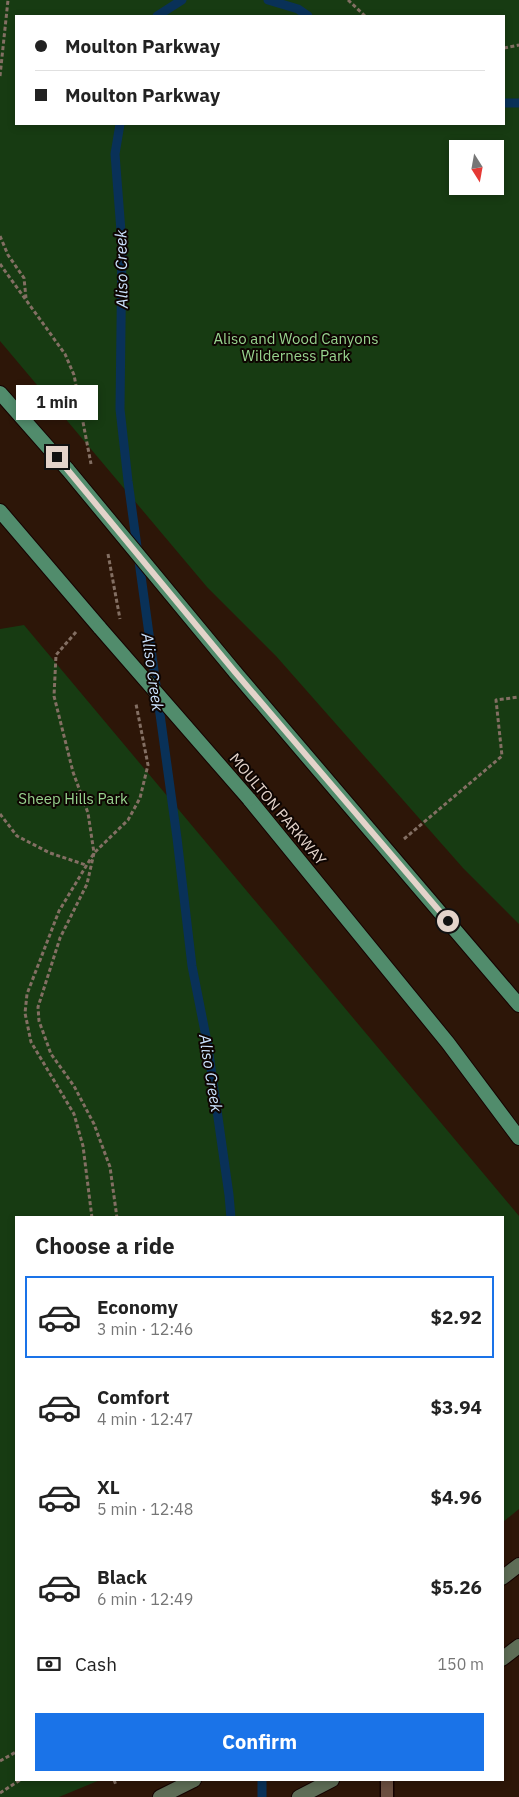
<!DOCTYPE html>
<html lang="en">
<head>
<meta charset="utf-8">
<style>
	body { margin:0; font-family:"IBM Plex Sans",sans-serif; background:#f6f6f6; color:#222; height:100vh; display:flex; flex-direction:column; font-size:19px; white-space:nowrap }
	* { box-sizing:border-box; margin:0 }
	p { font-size:16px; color:#767676 }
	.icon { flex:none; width:28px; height:28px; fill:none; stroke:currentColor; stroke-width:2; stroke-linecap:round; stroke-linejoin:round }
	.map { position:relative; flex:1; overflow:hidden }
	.panel { position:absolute; left:15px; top:1216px; width:489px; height:565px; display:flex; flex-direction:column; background:#fff; border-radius:0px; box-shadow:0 2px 8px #0003 }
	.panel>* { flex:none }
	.guide { position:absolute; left:15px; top:15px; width:490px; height:110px; border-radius:0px; box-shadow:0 2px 8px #0003; display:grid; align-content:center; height:110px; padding:0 20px; background:#fff }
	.needle { width:32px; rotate:169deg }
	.buttons { position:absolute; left:449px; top:140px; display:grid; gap:10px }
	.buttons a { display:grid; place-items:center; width:55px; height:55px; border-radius:0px; background:#fff; box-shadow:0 2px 8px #0003; font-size:25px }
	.end { position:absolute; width:22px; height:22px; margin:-11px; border:6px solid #e3d3ca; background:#111; box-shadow:0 0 0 2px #111 }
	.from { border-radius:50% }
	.bubble { position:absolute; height:35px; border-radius:0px; background:#fff; box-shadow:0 2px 8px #0003; font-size:16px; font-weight:700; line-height:35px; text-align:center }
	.guide b { display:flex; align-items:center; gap:18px; height:48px; font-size:19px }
	.guide b+b { border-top:1px solid #e0e0e0 }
	.guide i { width:12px; height:12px; background:#222 }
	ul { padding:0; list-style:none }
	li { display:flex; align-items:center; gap:15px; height:82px; margin:0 10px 8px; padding:0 10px; border:2px solid transparent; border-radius:0px }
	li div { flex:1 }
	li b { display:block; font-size:19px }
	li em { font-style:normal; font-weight:700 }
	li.selected { border-color:#1a73e8 }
	li>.icon { width:45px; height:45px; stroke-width:1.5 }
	h2 { padding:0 20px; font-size:22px; line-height:60px }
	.pay { display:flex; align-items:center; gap:12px; height:55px; padding:0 20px; font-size:19px }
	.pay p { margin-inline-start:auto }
	.cta { display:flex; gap:10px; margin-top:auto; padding:10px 20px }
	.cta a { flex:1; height:58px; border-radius:0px; background:#1a73e8; color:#fff; font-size:20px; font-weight:700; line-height:58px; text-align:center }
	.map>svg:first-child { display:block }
	.green { fill:#173b12; fill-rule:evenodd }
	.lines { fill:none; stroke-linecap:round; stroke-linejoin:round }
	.stream { stroke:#093158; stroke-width:9 }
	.service-casing { stroke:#140200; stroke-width:15 }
	.secondary-casing { stroke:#140200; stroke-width:16 }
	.primary-casing { stroke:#140200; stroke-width:16 }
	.path { stroke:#836f63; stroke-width:3; stroke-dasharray:4 2.5; stroke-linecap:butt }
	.service { stroke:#6b4f40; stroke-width:12 }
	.secondary { stroke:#5e6d56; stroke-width:14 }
	.primary { stroke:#518c6c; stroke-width:14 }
	.primary-bridge-casing { stroke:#140200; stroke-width:16; stroke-linecap:butt }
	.primary-bridge { stroke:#518c6c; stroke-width:14 }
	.route { stroke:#e3d3ca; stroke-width:6 }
	.labels { text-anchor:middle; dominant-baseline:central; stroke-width:4; stroke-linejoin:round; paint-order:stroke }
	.park-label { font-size:15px; fill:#98d38f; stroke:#0e0502 }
	.street-label { font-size:15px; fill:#e3d3ca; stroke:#0e0502 }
	.water-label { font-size:16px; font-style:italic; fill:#cbe2fe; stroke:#0e0502 }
</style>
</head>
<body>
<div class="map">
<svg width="519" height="1797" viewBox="0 0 519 1797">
	<rect width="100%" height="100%" fill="#2d1608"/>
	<g class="green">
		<path d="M0 0H519V924L463 868 276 656 207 587 0 341ZM504 16V124H16V16ZM458 149H495V186H458Z"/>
		<polygon points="24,625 519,1216 519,1509 503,1522 502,1218 16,1218 16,1780 100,1780 59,1797 0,1797 0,629"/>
	</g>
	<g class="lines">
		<g class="stream">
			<polyline points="268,0 298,9 308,16"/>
			<polyline points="157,16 182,0"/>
			<polyline points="504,103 519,103"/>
			<polyline points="120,124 115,154 122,244 120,409 128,481 177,838 192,966 208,1047 229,1195 231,1218"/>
			<polyline points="262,1780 262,1797"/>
		</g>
		<defs>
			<polyline id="service" points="387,1780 387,1797"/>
			<g id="secondary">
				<polyline points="502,1578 519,1565"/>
				<polyline points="502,1659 519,1646"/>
				<polyline points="160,1797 194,1780"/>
				<polyline points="299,1797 332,1780"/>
			</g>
			<g id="primary">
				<polyline points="0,393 68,470"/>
				<polyline points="0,511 100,628"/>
				<polyline points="235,672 519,1005"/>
				<polyline points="249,799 448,1043 519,1138"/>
			</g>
		</defs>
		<use href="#service" class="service-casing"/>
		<use href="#secondary" class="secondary-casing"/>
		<use href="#primary" class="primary-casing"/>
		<g class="path">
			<polyline points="348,0 365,16"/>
			<polyline points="504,48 519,45"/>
			<polyline points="0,76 8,0"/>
			<polyline points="0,236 8,255 24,278 26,298"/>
			<polyline points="0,264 65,354 74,375 91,464"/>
			<polyline points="108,554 120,619"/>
			<polyline points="76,632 56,655 54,696 73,772 88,813 94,853 87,884 60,938 38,1007 39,1021 51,1054 74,1086 94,1124 110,1167 117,1218"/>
			<polyline points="0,814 17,836 50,853 86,865"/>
			<polyline points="404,839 502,756 496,700 519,697"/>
			<polyline points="92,1218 83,1146 74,1114 31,1042 25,1013 27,994 59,911 94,853 128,820 140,798 148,765 136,704"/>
			<polyline points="0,1761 16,1752"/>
			<polyline points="114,1780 116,1785"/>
			<polyline points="0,1793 20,1780"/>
		</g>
		<use href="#service" class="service"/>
		<use href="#secondary" class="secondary"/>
		<use href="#primary" class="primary"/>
		<defs>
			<g id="primary-bridge">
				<polyline points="68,470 235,672"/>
				<polyline points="100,628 249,799"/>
			</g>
		</defs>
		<use href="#primary-bridge" class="primary-bridge-casing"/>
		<use href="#primary-bridge" class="primary-bridge"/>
	</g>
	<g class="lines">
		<polyline class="route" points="57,457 235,672 448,921"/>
	</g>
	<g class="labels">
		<g class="park-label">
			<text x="296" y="338">Aliso and Wood Canyons<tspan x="296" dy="17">Wilderness Park</tspan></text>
			<text x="73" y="798">Sheep Hills Park</text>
		</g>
		<g class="street-label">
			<text transform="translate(278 809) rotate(50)">MOULTON PARKWAY</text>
		</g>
		<g class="water-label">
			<text transform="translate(121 269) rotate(-91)">Aliso Creek</text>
			<text transform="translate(153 672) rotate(82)">Aliso Creek</text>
			<text transform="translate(211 1073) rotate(81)">Aliso Creek</text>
		</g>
	</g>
</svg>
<div class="buttons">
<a><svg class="needle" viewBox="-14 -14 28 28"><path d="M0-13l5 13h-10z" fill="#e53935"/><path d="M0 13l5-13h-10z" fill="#767676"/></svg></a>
</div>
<i class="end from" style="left:448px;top:921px"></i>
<i class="end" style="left:57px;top:457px"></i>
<div class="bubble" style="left:16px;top:385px;width:82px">1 min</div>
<div class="guide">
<b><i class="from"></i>Moulton Parkway</b>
<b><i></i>Moulton Parkway</b>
</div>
<section class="panel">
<h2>Choose a ride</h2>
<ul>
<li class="selected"><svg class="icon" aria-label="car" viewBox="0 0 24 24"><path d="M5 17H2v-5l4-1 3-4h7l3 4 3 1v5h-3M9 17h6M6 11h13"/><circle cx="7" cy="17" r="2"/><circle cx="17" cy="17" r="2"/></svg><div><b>Economy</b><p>3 min · 12:46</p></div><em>$2.92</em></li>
<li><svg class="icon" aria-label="car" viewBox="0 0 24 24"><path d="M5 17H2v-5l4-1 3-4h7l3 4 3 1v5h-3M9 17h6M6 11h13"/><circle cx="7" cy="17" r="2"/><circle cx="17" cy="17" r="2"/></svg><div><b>Comfort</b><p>4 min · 12:47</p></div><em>$3.94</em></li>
<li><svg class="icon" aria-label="car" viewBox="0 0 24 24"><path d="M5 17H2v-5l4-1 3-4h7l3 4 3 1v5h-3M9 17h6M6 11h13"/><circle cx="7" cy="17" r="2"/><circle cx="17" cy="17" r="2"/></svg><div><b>XL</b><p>5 min · 12:48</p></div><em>$4.96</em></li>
<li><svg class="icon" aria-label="car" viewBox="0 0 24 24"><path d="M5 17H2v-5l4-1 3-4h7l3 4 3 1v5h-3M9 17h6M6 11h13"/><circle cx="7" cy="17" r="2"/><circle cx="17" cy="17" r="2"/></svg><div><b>Black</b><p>6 min · 12:49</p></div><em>$5.26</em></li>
</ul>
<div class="pay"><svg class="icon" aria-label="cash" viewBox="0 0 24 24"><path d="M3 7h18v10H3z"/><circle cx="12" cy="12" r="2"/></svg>Cash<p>150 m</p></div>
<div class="cta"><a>Confirm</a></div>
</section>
</div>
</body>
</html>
